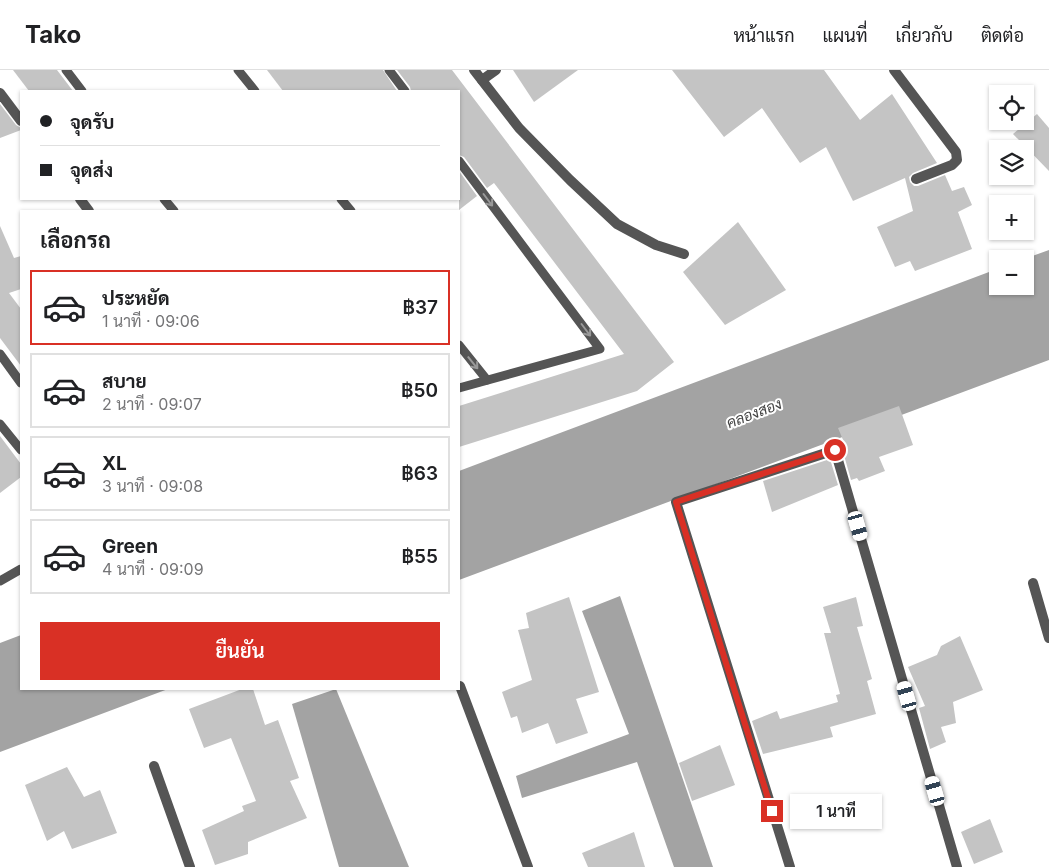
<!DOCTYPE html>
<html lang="th">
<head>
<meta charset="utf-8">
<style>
	body { margin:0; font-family:Inter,Sarabun,sans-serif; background:#f2f2f2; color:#202124; height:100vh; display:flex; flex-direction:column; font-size:19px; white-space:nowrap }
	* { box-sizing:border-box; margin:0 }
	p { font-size:16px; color:#757577 }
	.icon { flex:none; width:28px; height:28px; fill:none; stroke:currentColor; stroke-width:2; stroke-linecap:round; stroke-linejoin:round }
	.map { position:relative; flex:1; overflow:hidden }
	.side { position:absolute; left:20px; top:140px; width:440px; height:480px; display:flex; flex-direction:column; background:#fff; border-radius:0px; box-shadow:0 1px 4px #0004 }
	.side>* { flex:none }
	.guide { position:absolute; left:20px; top:20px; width:440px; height:110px; border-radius:0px; box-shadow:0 1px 4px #0004; display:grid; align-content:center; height:110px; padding:0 20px; background:#fff }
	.fabs { position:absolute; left:989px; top:15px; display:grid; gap:10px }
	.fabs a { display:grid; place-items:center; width:45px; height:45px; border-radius:0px; background:#fff; box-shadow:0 1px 4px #0004; font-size:25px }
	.end { position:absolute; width:22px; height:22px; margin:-11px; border:6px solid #d93025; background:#fff; box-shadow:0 0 0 2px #fff }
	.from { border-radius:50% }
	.bubble { position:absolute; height:35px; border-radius:0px; background:#fff; box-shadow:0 1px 4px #0004; font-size:16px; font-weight:600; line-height:35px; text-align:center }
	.car { position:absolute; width:15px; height:30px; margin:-15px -8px; border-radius:6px; box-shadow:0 0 4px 1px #0007; background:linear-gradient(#fff 24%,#345 0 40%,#fff 0 76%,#345 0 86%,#fff 0) }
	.guide b { display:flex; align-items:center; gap:18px; height:48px; font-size:19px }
	.guide b+b { border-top:1px solid #e0e0e0 }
	.guide i { width:12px; height:12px; background:#202124 }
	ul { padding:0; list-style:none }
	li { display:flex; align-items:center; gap:15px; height:75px; margin:0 10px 8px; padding:0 10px; border:2px solid #e0e0e0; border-radius:0px }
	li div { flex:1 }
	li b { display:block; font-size:19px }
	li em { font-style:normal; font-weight:600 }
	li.active { border-color:#d93025 }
	li>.icon { width:45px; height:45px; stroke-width:1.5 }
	h2 { padding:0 20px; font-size:22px; line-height:60px }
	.cta { display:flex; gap:10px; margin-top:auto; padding:10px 20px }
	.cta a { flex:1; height:58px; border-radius:0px; background:#d93025; color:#fff; font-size:20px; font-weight:600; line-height:58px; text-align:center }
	header { display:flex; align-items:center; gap:30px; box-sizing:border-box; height:70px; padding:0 25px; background:#fff; border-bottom:1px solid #e0e0e0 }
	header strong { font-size:24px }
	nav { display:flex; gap:28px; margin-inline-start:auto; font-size:18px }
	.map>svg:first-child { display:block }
	.water { fill:#a3a3a3 }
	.building { fill:#c4c4c4 }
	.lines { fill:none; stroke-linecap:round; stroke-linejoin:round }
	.lane { stroke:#555; stroke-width:9 }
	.street { stroke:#555; stroke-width:10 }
	.oneway { stroke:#999 }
	.route { stroke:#d93025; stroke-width:6 }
	.labels { text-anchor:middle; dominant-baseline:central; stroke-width:4; stroke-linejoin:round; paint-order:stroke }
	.water-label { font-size:15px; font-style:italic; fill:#444; stroke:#fff }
</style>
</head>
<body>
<header>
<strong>Tako</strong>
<nav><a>หน้าแรก</a><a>แผนที่</a><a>เกี่ยวกับ</a><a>ติดต่อ</a></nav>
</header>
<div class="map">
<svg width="1049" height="797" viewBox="0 0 1049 797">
	<rect width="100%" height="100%" fill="#fff"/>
	<g class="water">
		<polygon points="1049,180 1049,290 459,510 459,401 997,199 998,216 1025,216 1024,189"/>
		<polygon points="620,526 713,797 674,797 637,692 522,728 516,706 629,664 582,541"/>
		<polygon points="21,565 21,619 168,619 0,682 0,573"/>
		<polygon points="336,619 409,797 339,797 292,634"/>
	</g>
	<g class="building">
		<polygon points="13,0 57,0 73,21 29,21"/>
		<polygon points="267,0 383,0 397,21 283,21"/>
		<polygon points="397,0 452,0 674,292 637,321 459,377 459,336 624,284 494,113 487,118 464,87 459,85 459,21 411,21 410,17"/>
		<polygon points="513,0 578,0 534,32"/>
		<polygon points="672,0 824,0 860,50 892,24 937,93 913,103 909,107 910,112 914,116 918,116 945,105 952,121 964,117 972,135 958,142 972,179 915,201 910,191 895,197 877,157 913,141 905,108 853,131 826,77 800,93 762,38 724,67"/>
		<polygon points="0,34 16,55 21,58 21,60 0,68"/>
		<polygon points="1037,44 1049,58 1049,101 1013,64"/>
		<polygon points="459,101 477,126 459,140"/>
		<polygon points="738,152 786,220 725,255 683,202"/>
		<polygon points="0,156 14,188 21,186 21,219 9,223 21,239 21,296 0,268"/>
		<polygon points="899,336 913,375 879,387 885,401 859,411 857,408 851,410 842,378 846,377 838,358"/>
		<polygon points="0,366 21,394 21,407 0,423"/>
		<polygon points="830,389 838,415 772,442 763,411"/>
		<polygon points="569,527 599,622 576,629 588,663 556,674 548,653 522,663 517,646 511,648 502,622 532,610 518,560 529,558 526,543"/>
		<polygon points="856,527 863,556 857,557 872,609 867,611 876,644 830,657 833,667 763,684 752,651 777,641 780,649 838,632 836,625 840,624 824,563 831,563 823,537"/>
		<polygon points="960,566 983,620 953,632 956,653 941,657 946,672 930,679 919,638 925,636 908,597 937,585 941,576"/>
		<polygon points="242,619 253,619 265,655 278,650 299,708 290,711 307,748 248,772 248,784 215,795 202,760 244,741 242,736 256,731 231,668 204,678 189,639"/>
		<polygon points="720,675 735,715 692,731 679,693"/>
		<polygon points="67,697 84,727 100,720 117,763 72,779 64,761 47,771 25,715"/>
		<polygon points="990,749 1003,782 974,794 961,762"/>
		<polygon points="634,762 645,797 588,797 582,783"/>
	</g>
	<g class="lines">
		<g class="lane">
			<polyline points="66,0 82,21"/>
			<polyline points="238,0 255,21"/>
			<polyline points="389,0 405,21"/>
			<polyline points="459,91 600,279 459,318"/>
			<polyline points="164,129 174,141"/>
			<polyline points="341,129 351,141"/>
			<polyline points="459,275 487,310"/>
			<polyline points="0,284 21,313"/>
			<polyline points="0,354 21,380"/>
			<polyline points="0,511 21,499"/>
		</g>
		<g class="street">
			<polyline points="474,0 519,58 570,110 617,154 656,175 684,184"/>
			<polyline points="894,0 956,82 957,90 952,95 916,109"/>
			<polyline points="482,10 496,0"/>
			<polyline points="0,23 21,51"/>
			<polyline points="80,129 89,141"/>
			<polyline points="1033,513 1049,568"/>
			<polyline points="460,616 528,797"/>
			<polyline points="154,696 190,797"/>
			<polyline points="790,797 676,432 835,380 957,797"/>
		</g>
	</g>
	<defs><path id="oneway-shaft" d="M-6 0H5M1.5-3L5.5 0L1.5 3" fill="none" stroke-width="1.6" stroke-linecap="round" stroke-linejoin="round" transform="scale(1.25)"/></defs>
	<g class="oneway">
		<use href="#oneway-shaft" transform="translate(488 130) rotate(53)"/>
		<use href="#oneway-shaft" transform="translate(586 260) rotate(53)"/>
		<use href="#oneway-shaft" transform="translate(473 293) rotate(51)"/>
	</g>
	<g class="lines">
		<polyline class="route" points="772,741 676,432 835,380"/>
	</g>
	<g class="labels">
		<g class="water-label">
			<text transform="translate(754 343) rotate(-21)">คลองสอง</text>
		</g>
	</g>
</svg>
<div class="fabs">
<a><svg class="icon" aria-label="locate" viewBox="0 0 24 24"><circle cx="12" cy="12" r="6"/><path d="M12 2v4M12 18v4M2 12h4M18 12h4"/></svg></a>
<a><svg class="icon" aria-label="layers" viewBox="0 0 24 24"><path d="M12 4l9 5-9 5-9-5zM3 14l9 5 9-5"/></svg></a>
<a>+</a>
<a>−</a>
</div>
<i class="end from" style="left:835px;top:380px"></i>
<i class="end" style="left:772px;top:741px"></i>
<div class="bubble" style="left:790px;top:724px;width:92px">1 นาที</div>
<i class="car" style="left:858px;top:456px;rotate:164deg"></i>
<i class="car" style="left:907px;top:626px;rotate:344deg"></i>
<i class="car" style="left:935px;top:721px;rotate:344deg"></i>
<div class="guide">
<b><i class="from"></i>จุดรับ</b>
<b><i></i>จุดส่ง</b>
</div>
<section class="side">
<h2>เลือกรถ</h2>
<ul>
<li class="active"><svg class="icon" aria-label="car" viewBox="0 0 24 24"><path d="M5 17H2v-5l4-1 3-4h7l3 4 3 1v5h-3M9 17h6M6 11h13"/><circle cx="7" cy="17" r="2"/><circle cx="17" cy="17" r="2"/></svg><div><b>ประหยัด</b><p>1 นาที · 09:06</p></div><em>฿37</em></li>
<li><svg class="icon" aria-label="car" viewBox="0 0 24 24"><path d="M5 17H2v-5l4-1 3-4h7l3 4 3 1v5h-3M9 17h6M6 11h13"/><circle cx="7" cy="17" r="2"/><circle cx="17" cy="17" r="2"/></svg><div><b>สบาย</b><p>2 นาที · 09:07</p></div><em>฿50</em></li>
<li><svg class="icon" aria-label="car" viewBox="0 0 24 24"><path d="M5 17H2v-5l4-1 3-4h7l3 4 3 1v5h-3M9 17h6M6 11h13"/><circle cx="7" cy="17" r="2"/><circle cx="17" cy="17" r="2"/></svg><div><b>XL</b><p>3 นาที · 09:08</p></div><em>฿63</em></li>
<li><svg class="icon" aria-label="car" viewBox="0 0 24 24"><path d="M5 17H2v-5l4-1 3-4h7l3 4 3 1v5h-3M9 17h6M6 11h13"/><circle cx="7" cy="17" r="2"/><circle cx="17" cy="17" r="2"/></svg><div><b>Green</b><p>4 นาที · 09:09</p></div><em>฿55</em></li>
</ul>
<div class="cta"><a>ยืนยัน</a></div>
</section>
</div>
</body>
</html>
